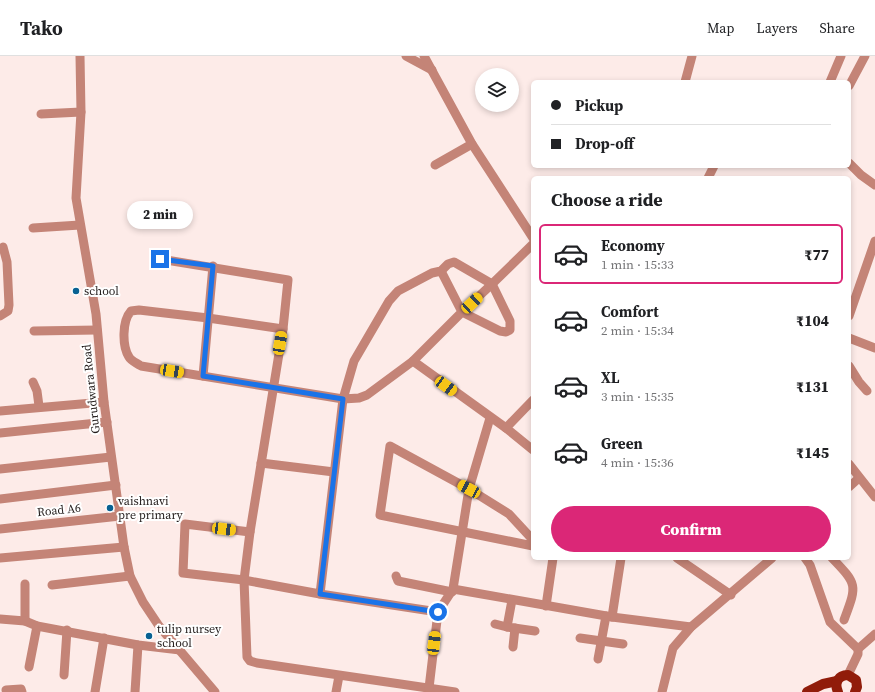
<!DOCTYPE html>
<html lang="en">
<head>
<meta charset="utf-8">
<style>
	body { margin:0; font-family:"Source Serif 4",serif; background:#f6f6f6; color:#202124; height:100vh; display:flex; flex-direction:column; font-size:15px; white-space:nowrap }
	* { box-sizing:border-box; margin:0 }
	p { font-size:13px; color:#757577 }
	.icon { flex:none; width:22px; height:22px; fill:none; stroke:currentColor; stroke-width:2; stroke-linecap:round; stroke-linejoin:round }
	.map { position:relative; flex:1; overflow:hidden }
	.panel { position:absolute; left:531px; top:120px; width:320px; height:384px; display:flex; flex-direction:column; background:#fff; border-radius:6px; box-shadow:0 2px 6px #0003 }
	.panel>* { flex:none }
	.top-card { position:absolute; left:531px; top:24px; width:320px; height:88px; border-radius:6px; box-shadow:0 2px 6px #0003; display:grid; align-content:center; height:88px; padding:0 20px; background:#fff }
	.tools { position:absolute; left:475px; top:12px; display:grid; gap:8px }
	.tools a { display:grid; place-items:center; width:44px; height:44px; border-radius:50%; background:#fff; box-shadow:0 2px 6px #0003; font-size:20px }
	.end { position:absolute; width:18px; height:18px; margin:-9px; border:5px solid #1a73e8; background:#fff; box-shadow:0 0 0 2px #fff }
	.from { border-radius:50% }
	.bubble { position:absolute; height:28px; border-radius:14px; background:#fff; box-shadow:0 2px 6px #0003; font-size:13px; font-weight:800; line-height:28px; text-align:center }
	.car { position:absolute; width:12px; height:24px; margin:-12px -6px; border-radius:5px; box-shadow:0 0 3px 1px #0007; background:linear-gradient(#f5c518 24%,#345 0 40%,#f5c518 0 76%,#345 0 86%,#f5c518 0) }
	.top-card b { display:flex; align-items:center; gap:14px; height:38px; font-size:15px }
	.top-card b+b { border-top:1px solid #e0e0e0 }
	.top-card i { width:10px; height:10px; background:#202124 }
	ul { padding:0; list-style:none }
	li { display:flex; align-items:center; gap:12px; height:60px; margin:0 8px 6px; padding:0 12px; border:2px solid transparent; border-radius:6px }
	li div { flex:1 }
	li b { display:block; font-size:15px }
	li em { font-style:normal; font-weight:800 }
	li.active { border-color:#db2777 }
	li>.icon { width:36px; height:36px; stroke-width:1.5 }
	h2 { padding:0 20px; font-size:18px; line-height:48px }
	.action { display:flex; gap:8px; margin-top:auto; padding:8px 20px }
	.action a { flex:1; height:46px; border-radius:24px; background:#db2777; color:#fff; font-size:16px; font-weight:800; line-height:46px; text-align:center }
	header { display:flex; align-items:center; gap:24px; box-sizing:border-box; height:56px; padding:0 20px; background:#fff; border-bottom:1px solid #e0e0e0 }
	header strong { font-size:19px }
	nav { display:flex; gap:22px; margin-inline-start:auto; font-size:14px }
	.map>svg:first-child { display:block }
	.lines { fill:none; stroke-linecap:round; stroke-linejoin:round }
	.minor { stroke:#c48477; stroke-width:9 }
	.major { stroke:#911c0a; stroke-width:10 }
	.route { stroke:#1a73e8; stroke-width:5 }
	.poi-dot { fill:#086192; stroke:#fff; stroke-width:1.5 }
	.labels { text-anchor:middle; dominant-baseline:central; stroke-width:4; stroke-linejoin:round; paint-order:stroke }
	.poi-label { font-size:12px; fill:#231d1c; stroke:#fff; text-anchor:start }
	.street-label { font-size:12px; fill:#231d1c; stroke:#fff }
</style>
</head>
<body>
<header>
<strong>Tako</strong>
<nav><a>Map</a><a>Layers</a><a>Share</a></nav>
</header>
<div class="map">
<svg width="875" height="636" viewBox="0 0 875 636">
	<rect width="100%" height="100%" fill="#fdebe8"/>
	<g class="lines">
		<g class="minor">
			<polyline points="80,0 81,56 76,142 96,258 104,346 124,491 130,520 143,546 159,570 215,636"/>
			<polyline points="406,0 432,14"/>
			<polyline points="424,0 472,88 533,182"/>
			<polyline points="685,26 692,0"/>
			<polyline points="830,26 841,0"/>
			<polyline points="849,30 865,0"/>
			<polyline points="41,58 81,56"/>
			<polyline points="849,107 861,119 875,129"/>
			<polyline points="435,109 472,88"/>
			<polyline points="708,122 714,110"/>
			<polyline points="33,172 80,169"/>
			<polyline points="160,203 288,224 283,273 250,476 244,524 247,601 250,605 257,607 455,636"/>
			<polyline points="0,260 8,255 9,249 7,206 3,191"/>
			<polyline points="849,260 875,185"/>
			<path d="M283 273 208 262 139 254 131 255C122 265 122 290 129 301 131 305 137 307 141 310L343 343 359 342 367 339 413 305 506 372"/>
			<polyline points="34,275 97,274"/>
			<polyline points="849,282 875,292"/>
			<polyline points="413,305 462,256 500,275 506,276 510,274 510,265 492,228 462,256 441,215"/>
			<polyline points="849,310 859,326 867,335"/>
			<polyline points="203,320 213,210"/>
			<polyline points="33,326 37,335 39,350"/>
			<polyline points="533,344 506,372 533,394"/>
			<polyline points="0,355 104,346"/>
			<polyline points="0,377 107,366"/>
			<polyline points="261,407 334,416"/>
			<polyline points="849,408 875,441"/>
			<polyline points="0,413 111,401"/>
			<polyline points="849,431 859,422"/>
			<polyline points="0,443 116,429"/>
			<polyline points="0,473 120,460"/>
			<polyline points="250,476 185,468 183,517 244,524 320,538 343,343 354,305 389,245 398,235 432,217 441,215 448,208 454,206 492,228 533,188"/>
			<polyline points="533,484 509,458 469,433 390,390 380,459 533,490"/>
			<polyline points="0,502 124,491"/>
			<polyline points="677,502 731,539"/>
			<polyline points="805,502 810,509 830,566 858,593 858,598 848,619"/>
			<path d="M832 502C858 529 857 529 844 564"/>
			<polyline points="396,520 398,525 452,536"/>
			<polyline points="25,528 25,565"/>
			<polyline points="52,529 130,520"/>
			<polyline points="453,533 469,433 490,362"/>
			<polyline points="320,538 438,556 429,632"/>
			<polyline points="512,544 507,571 535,575"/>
			<polyline points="546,550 553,502"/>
			<polyline points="438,556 453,533 612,561 691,571"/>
			<polyline points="612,561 621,502"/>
			<polyline points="0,563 25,565 37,570 138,589 180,594"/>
			<polyline points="495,568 507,571"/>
			<polyline points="580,582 623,588"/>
			<polyline points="513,591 515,572"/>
			<polyline points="858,593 875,578"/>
			<polyline points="598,603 606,560"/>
			<polyline points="29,611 37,570"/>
			<polyline points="64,619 67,574"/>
			<polyline points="6,634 21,633 22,636"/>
			<polyline points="95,636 104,582"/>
			<polyline points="135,636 138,589"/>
			<polyline points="336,636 339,620"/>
			<polyline points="662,636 673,592 691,571 772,502"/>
		</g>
		<g class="major">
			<polyline points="807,636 823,628 837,625"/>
			<path d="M838 636C834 627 838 619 848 619L856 624 857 631 855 636"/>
		</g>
	</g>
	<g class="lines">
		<polyline class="route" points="160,203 213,210 203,320 343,343 320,538 438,556"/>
	</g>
	<g class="poi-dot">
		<circle cx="76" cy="235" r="4"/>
		<circle cx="110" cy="452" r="4"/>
		<circle cx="149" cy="580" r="4"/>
	</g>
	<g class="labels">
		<g class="poi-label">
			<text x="84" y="235">school</text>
			<text x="118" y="445">vaishnavi<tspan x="118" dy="14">pre primary</tspan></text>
			<text x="157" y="573">tulip nursey<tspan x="157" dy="14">school</tspan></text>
		</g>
		<g class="street-label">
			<text transform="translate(91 333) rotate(-96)">Gurudwara Road</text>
			<text transform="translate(59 454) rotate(-6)">Road A6</text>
		</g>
	</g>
</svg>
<div class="tools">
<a><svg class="icon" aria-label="layers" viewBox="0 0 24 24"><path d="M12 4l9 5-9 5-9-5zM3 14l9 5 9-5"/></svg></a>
</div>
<i class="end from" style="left:438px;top:556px"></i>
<i class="end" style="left:160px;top:203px"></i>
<div class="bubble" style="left:127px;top:145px;width:66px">2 min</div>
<i class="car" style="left:472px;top:247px;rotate:47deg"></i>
<i class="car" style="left:280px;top:287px;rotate:10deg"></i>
<i class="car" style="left:172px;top:315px;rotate:99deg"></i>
<i class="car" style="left:446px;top:330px;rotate:126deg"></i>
<i class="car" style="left:469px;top:433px;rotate:298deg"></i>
<i class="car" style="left:224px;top:473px;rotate:97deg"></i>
<i class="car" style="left:434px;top:587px;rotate:7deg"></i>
<div class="top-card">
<b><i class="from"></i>Pickup</b>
<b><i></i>Drop-off</b>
</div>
<section class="panel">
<h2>Choose a ride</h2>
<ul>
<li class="active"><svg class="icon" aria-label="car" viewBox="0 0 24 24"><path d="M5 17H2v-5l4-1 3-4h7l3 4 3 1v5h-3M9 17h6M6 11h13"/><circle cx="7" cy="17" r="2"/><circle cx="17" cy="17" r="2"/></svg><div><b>Economy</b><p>1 min · 15:33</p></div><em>₹77</em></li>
<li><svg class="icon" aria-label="car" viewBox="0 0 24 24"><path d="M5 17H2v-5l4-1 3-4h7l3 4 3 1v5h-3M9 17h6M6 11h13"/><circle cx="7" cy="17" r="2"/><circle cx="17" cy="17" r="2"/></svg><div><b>Comfort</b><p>2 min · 15:34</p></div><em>₹104</em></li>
<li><svg class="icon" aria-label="car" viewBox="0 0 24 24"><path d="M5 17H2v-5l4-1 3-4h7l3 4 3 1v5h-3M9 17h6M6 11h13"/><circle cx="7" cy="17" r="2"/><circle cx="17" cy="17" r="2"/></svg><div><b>XL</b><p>3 min · 15:35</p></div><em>₹131</em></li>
<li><svg class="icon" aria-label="car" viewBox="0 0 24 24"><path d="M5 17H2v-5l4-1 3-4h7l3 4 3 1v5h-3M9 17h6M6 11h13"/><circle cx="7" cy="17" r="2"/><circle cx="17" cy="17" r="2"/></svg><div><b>Green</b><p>4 min · 15:36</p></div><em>₹145</em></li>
</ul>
<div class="action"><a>Confirm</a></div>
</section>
</div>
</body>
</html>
